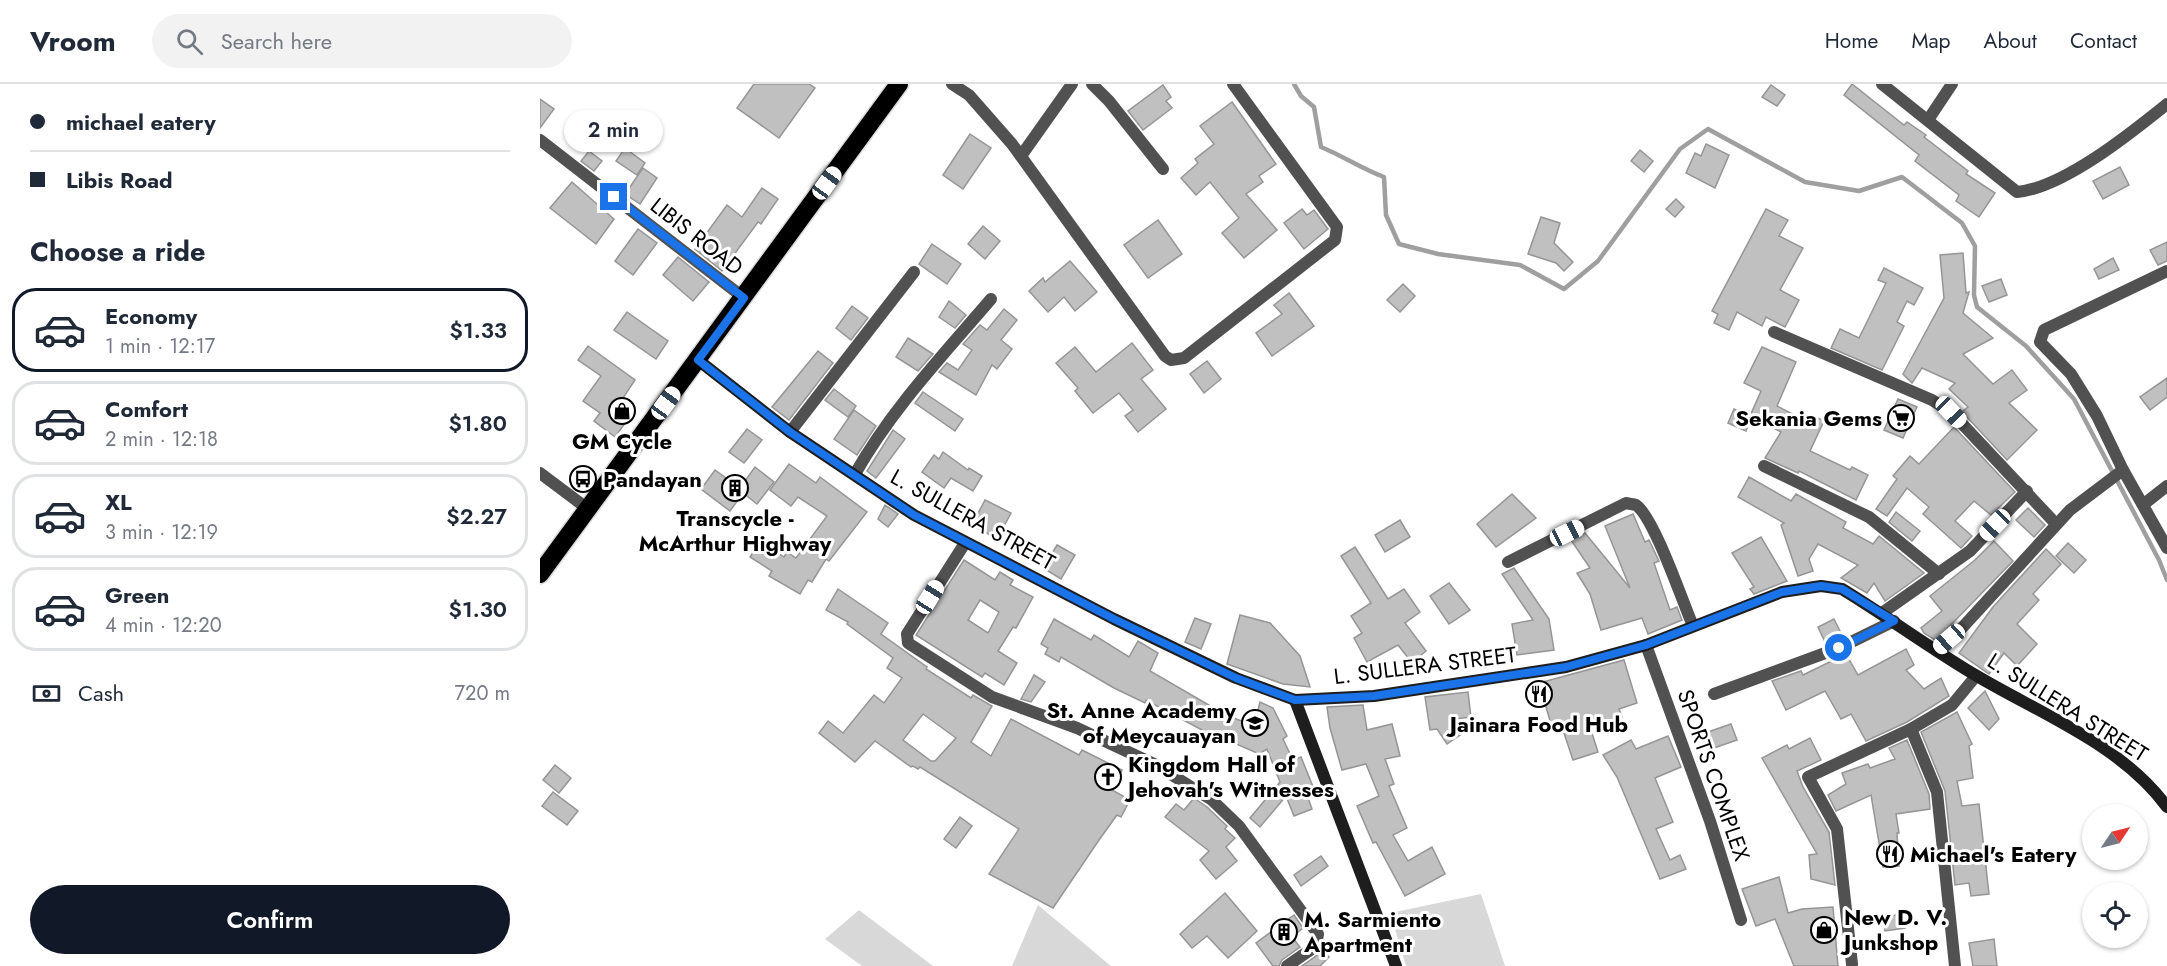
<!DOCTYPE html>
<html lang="en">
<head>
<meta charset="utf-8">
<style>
	body { margin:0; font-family:Jost,sans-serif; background:#f2f2f3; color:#1f2937; height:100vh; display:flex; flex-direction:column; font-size:22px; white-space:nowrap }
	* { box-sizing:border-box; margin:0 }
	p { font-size:20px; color:#747a83 }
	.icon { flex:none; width:33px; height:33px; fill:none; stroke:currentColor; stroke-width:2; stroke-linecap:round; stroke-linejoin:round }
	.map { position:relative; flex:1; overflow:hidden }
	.sheet { display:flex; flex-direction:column; background:#fff; width:540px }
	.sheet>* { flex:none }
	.guide { display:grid; align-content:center; height:132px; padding:0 30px; background:#fff }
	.needle { width:39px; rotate:55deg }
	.controls { position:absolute; left:1542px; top:720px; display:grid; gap:12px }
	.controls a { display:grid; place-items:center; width:66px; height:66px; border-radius:50%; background:#fff; box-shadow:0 2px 4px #0004; font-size:30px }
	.end { position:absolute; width:27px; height:27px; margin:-14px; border:8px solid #1a73e8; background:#fff; box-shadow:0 0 0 3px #fff }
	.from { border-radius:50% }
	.bubble { position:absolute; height:42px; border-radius:21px; background:#fff; box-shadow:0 2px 4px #0004; font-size:20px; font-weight:600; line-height:42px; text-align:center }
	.car { position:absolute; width:18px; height:36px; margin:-18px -9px; border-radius:8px; box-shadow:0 0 4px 2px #0007; background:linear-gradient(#fff 24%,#345 0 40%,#fff 0 76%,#345 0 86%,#fff 0) }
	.guide b { display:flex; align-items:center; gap:21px; height:57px; font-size:22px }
	.guide b+b { border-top:2px solid #e0e1e3 }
	.guide i { width:15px; height:15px; background:#1f2937 }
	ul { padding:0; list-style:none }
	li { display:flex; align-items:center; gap:18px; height:84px; margin:0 12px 9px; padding:0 18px; border:3px solid #e0e1e3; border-radius:24px }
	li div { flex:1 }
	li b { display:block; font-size:22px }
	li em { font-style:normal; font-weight:600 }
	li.on { border-color:#111827 }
	li>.icon { width:54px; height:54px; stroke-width:1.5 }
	h2 { padding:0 30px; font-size:27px; line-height:72px }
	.pay { display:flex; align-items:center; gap:15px; height:66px; padding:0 30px; font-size:22px }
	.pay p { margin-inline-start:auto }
	.action { display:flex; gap:12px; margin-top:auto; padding:12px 30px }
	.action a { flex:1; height:69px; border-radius:36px; background:#111827; color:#fff; font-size:24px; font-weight:600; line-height:69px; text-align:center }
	header { display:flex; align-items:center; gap:36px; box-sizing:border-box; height:84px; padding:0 30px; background:#fff; border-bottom:2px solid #e0e1e3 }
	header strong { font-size:28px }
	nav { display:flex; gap:33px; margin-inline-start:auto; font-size:21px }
	.search { width:420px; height:54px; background:#f2f2f3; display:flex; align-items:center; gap:15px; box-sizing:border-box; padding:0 21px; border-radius:33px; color:#747a83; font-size:22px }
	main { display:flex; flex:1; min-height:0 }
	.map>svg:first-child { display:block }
	.green { fill:#d8d8d8 }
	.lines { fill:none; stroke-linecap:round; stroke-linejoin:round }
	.stream { stroke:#9f9f9f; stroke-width:4.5 }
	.building { fill:#c0c0c0; stroke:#959595; stroke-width:1.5; fill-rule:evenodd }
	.highway-casing { stroke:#dbdbdb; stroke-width:21 }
	.street { stroke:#515151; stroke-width:12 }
	.secondary { stroke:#1e1e1e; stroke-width:12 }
	.highway { stroke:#000; stroke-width:18 }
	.route { stroke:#1a73e8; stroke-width:8 }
	.labels { text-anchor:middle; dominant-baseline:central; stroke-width:6; stroke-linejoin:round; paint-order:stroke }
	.street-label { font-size:22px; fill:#000; stroke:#fff }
	.poi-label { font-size:22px; font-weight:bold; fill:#000; stroke:#fff; text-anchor:start }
</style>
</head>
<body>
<header>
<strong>Vroom</strong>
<div class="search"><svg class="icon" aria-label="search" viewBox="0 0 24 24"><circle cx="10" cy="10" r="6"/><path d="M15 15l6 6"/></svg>Search here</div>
<nav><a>Home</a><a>Map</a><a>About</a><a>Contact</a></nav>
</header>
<main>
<section class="sheet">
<div class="guide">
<b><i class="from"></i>michael eatery</b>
<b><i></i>Libis Road</b>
</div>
<h2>Choose a ride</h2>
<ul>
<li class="on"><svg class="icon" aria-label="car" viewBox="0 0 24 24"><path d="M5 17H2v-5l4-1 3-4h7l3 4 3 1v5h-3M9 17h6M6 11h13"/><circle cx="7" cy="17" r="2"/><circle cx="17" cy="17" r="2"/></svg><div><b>Economy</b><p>1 min · 12:17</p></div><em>$1.33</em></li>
<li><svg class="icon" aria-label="car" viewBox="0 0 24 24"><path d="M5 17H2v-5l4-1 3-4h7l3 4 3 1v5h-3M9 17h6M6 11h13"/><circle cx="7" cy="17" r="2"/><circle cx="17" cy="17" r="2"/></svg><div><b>Comfort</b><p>2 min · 12:18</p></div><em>$1.80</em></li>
<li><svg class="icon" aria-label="car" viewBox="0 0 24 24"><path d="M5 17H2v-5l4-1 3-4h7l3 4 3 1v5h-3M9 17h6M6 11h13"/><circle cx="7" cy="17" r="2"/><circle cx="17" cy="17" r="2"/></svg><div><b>XL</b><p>3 min · 12:19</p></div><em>$2.27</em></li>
<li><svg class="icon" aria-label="car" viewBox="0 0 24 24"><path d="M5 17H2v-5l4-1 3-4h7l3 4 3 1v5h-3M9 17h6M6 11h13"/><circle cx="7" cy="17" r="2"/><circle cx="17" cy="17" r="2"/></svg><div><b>Green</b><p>4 min · 12:20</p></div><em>$1.30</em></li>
</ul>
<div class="pay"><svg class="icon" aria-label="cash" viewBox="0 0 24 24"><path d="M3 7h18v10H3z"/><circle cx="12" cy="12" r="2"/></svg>Cash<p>720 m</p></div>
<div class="action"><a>Confirm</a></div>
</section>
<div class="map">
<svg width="1627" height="882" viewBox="0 0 1627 882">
	<rect width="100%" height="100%" fill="#fff"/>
	<g class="green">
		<polygon points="941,810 965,882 866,882 850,829"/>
		<polygon points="498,821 571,882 472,882"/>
		<polygon points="319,826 393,882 322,882 285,855"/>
	</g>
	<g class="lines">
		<path class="stream" d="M754 0 761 12 774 23 781 63C803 72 822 85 844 93L846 131 859 160 898 170 980 181 1024 205 1058 177 1140 65 1168 45 1265 98 1319 107 1362 93 1422 139 1435 162 1434 211 1437 223 1486 262 1534 315 1619 476 1627 496"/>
	</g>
	<g class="building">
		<polygon points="214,0 269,0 275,4 239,54 197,24"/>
		<polygon points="1312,0 1364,41 1367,38 1386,51 1384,53 1428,87 1426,90 1455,109 1439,133 1416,117 1419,111 1375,77 1379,71 1304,11"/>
		<polygon points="623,1 631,13 626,17 632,24 603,46 588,27"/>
		<polygon points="1231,1 1245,11 1237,22 1222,13"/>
		<polygon points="0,15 14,25 0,44"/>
		<polygon points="692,18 736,80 719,92 723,98 706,110 737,146 704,174 682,149 699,134 670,98 656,111 641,94 658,79 655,75 674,60 660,42"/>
		<polygon points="430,50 451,64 423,105 403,91"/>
		<polygon points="1166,60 1189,71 1175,104 1146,89 1155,69 1161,72"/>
		<polygon points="85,64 105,79 97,91 76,77"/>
		<polygon points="1100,66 1113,77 1104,88 1091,77"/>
		<polygon points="49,67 62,77 54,87 41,77"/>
		<polygon points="1580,83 1589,101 1563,115 1553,97"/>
		<polygon points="103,84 117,94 100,120 85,110"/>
		<polygon points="32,98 74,135 56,160 10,124"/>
		<polygon points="222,104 238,115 221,140 218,138 182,187 155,165 187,121 202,133"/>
		<polygon points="1136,115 1144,123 1135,133 1126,125"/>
		<polygon points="762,125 767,131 774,126 788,145 764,165 744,139"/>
		<polygon points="1226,125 1248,136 1239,152 1263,164 1240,206 1259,216 1245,243 1226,233 1222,242 1197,228 1189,246 1174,239 1178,230 1172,227"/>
		<polygon points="1001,133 1020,139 1014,159 1033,178 1024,187 1016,179 988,170"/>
		<polygon points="618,136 642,170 608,194 584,161"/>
		<polygon points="443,142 460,157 445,175 428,160"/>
		<polygon points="98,145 117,159 93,191 75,177"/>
		<polygon points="1627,158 1627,177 1618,181 1610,166"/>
		<polygon points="392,160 421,180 407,200 379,180"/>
		<polygon points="1423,169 1426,209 1429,208 1423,229 1453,254 1423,270 1453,300 1472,286 1487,306 1469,319 1497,346 1467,376 1426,332 1423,327 1428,323 1409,305 1415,299 1382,284 1372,299 1363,290 1404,214 1400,171"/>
		<polygon points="138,173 169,198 153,217 123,191"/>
		<polygon points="1573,174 1579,186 1559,195 1554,185"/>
		<polygon points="530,177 557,208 535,227 524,213 508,228 489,207 503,194 505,198"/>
		<polygon points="1344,184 1383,204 1374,221 1367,217 1357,238 1364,242 1342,286 1291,264 1300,245 1319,254 1346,199 1338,196"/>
		<polygon points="1461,195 1467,211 1449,218 1442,202"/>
		<polygon points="863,200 875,212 860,228 847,216"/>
		<polygon points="749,209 774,242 732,272 716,249 742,230 734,221"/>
		<polygon points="409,217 426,231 415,244 399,233"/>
		<polygon points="312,222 328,234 311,256 296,244"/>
		<polygon points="464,225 477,236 461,256 472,265 457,285 452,281 436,311 399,288 407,279 418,286 432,266 423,260 440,241 447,246"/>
		<polygon points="87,228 128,257 116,275 74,246"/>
		<polygon points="368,254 393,270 378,287 356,273"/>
		<polygon points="592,259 613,286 601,295 626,325 598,348 585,332 593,326 579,309 553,329 535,307 538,304 516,279 535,263 556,288"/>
		<polygon points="48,262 95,296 81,317 94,327 75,353 54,337 60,329 43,317 61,292 38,276"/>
		<polygon points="1222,263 1256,278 1237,322 1270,339 1274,332 1284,337 1270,367 1310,386 1312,383 1328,391 1316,416 1259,387 1258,389 1225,374 1241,348 1210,332 1221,307 1204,299"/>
		<polygon points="278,267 293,279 249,336 232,323"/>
		<polygon points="667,277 681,295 664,309 650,290"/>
		<polygon points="1627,294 1627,313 1610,326 1600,313"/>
		<polygon points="294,305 316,322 308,333 285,316"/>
		<polygon points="383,308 423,335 415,347 375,319"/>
		<polygon points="1358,315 1377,323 1363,354 1344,346"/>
		<polygon points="1194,325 1211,334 1206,347 1188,339"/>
		<polygon points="314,326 336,342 317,371 294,355"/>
		<polygon points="1414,343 1475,408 1451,431 1434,417 1415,437 1432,452 1421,464 1383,430 1389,423 1367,404 1347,432 1336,425 1357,395 1353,392 1370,372 1379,380"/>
		<polygon points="207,345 222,356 204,379 189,368"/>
		<polygon points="353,346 365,355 336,394 327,387"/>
		<polygon points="403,368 428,386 429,384 442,392 433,407 411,394 404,404 382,388 394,371 399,375"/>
		<polygon points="249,380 276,399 280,393 327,428 289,477 286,475 272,498 268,496 260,510 229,492 232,487 210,473 220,457 244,473 247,468 256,474 287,432 258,413 251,422 230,406"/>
		<polygon points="215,383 234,398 217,420 203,409 190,427 161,405 175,386 200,404"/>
		<polygon points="1209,393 1251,417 1256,410 1306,438 1303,444 1333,460 1339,452 1384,489 1345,517 1334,499 1327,509 1301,494 1318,481 1278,460 1269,475 1273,487 1258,492 1241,441 1244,439 1198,413"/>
		<polygon points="972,410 996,434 956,463 937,440"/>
		<polygon points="445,416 471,429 457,455 432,441"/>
		<polygon points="345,421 358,430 348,443 338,435"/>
		<polygon points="1488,424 1505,441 1494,453 1476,436"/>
		<polygon points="1356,428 1380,447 1372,457 1349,438"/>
		<polygon points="1093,430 1105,458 1109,456 1119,477 1114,479 1130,526 1137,523 1142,536 1108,550 1102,534 1061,546 1050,510 1037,489 1050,484 1031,456 1045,449 1090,504 1065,442"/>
		<polygon points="860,436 870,453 845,468 835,451"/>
		<polygon points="1221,453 1247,497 1214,510 1210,505 1214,503 1192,469"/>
		<polygon points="1454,457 1473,477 1405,547 1395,556 1384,549 1381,544 1402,527 1390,512 1435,476"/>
		<polygon points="1528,459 1546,476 1534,489 1516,472"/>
		<polygon points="517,461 535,471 521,495 503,484"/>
		<polygon points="815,463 848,515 864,505 880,528 865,539 886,567 872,579 858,561 827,578 814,554 822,549 811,532 831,519 801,472"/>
		<polygon points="1506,465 1521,480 1493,510 1499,516 1477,540 1497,560 1477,582 1464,569 1449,590 1419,569 1453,523"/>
		<path d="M424 476 455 496 460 488 473 496 470 501 493 513 476 544 473 543 458 567 477 579 464 601 445 589 442 593 376 551ZM440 516 459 528 448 549 428 536Z"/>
		<polygon points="974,484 1009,535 1014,566 977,571 972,540 993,536 962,490"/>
		<polygon points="909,499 930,526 909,540 890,512"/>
		<path d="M298 505 348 539 341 550 387 583 386 585 431 614 433 611 452 622 431 658 451 672 471 635 539 671 542 666 582 686 572 706 590 716 581 733 577 731 559 756 513 824 449 790 479 745 380 683 378 685 373 682 371 683 335 657 315 678 279 649 288 637 303 649 334 611 344 619 362 594 347 584 353 574 307 540 308 538 286 526ZM383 630 416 654 395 677H391L363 656Z"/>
		<polygon points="700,531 730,539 760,572 770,603 743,600 687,580"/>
		<polygon points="655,534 671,540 661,565 645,558"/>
		<polygon points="514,535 551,556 554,551 589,573 598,557 618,569 610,587 686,631 714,642 720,618 733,624 747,652 743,655 753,676 761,673 774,705 766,708 772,725 754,732 746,712 720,743 710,734 740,698 727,665 719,670 676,651 675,653 606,616 605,619 574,604 521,573 519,578 505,570 508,564 501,560"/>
		<polygon points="1294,535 1303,553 1286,560 1278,543"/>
		<polygon points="1366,565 1374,581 1366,586 1384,605 1401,594 1409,612 1367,638 1326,657 1311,630 1301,635 1285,607 1246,626 1232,597 1261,587 1263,591 1306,570 1318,591"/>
		<polygon points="1084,576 1097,619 1079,625 1082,633 1050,643 1058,668 1033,676 1020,637 1011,640 999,599"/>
		<polygon points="494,591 505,598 491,618 481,615"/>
		<polygon points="1445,607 1459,635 1449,646 1428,624"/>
		<polygon points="928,608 931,633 914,635 923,649 907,660 897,645 890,646 885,613"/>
		<polygon points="823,621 827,646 852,640 860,672 845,675 854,700 849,702 867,744 853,751 868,777 892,763 905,790 865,812 836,758 833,759 817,722 839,712 826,680 802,686 790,644 787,623"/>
		<polygon points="1417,628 1432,660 1429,662 1433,694 1417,697 1422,722 1439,720 1449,810 1431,812 1429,799 1415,801 1405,707 1381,648"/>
		<polygon points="1191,640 1197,656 1171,665 1165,649"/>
		<polygon points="1128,652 1141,683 1115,694 1133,738 1116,745 1130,776 1140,771 1146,785 1120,795 1077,693 1063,671 1091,656 1096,665"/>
		<polygon points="1270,654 1281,676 1257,687 1263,703 1289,748 1295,801 1271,795 1269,771 1277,770 1222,674 1247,661 1249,665"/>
		<polygon points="1367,656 1389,710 1390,725 1356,730 1359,749 1357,749 1359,782 1343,783 1331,711 1296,727 1288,711 1306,700 1302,689 1328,680 1330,684 1355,675 1349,664"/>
		<polygon points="15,681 31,694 19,709 3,696"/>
		<polygon points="13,708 38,727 27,741 2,722"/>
		<polygon points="654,714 667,723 687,742 685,745 695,754 686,763 697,777 676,795 660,776 669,767 625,733 636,720 644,726"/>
		<polygon points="420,733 432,742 416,764 404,755"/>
		<polygon points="781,772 788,782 761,802 754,791"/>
		<polygon points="1239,793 1248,829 1262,825 1293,823 1298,882 1254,882 1235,835 1216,842 1202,805"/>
		<polygon points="685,809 717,847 688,874 667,852 652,864 640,850"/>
		<polygon points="1363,830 1365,844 1345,847 1343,833"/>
		<polygon points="754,831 763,844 752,853 760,863 742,876 739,882 733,882 716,859"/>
		<polygon points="1454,855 1457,882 1433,882 1429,859"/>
		<polygon points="783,867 789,873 780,882 762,882"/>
	</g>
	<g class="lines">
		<defs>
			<polyline id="highway" points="0,490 359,0"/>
		</defs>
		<use href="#highway" class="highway-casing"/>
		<g class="street">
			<polyline points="412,0 429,11 472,60 625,272 631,276 644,274 795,156 797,143 693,0"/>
			<polyline points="552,0 569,17 623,85"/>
			<path d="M1342 0 1477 108C1523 104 1591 49 1627 20"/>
			<polyline points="1388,36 1412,0"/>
			<polyline points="0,56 204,214"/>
			<polyline points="481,72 532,0"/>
			<polyline points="1627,187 1504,246 1500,258 1531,290 1557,332 1583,386 1627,464"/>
			<polyline points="1234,248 1392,316 1411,328 1516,440"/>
			<polyline points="250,348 374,188"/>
			<polyline points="1224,382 1329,433 1399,490"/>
			<polyline points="0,389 48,425"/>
			<path d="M315 390C351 326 403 271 451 215"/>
			<polyline points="1604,420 1627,402"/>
			<polyline points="425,459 367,550 368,559 452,613 537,644 616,681 672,716 699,742 778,850 776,862 747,882"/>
			<path d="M968 478 1086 419C1089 420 1093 420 1096 421 1114 433 1143 519 1153 542"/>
			<polyline points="1342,529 1430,467 1487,407"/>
			<polyline points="1106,561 1170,737 1201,836"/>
			<polyline points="1396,566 1421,545 1530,426 1583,386"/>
			<polyline points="1174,610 1299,564 1354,537"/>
			<polyline points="1371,645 1397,708 1415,882"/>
			<polyline points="1312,880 1297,745 1268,693 1371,645 1412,621 1436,592"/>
		</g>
		<g class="secondary">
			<path d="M158 276 250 348 374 431 574 535 696 594 755 616 834 612 1026 583 1106 561 1242 508 1281 502 1302 505C1348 533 1391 565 1437 592 1501 630 1582 661 1627 723"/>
			<polyline points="755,616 856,882"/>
		</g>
		<use href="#highway" class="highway"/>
	</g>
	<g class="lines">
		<polyline class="route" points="74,113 204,214 158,276 250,348 374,431 574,535 696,594 755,616 834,612 1026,583 1106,561 1242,508 1281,502 1302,505 1354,537 1299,564"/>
	</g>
	<defs>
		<symbol id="shop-ring" viewBox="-11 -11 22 22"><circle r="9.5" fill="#fff" stroke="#000" stroke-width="1.5"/><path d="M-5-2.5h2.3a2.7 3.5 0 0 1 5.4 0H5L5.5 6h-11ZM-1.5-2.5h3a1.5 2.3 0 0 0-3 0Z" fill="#000"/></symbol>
		<symbol id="supermarket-ring" viewBox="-11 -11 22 22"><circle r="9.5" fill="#fff" stroke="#000" stroke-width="1.5"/><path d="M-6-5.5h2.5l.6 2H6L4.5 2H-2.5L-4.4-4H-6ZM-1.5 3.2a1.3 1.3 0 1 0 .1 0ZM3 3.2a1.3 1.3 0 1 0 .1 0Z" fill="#000"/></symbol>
		<symbol id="bus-ring" viewBox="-11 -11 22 22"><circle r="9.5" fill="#fff" stroke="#000" stroke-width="1.5"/><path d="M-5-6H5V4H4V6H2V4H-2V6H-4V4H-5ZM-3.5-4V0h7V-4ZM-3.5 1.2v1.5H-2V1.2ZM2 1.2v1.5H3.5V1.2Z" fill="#000"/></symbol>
		<symbol id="building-ring" viewBox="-11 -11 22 22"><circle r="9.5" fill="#fff" stroke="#000" stroke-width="1.5"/><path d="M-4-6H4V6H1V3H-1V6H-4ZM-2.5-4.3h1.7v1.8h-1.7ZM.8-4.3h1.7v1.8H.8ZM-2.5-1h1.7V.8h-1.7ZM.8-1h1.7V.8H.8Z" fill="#000"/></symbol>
		<symbol id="restaurant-ring" viewBox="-11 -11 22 22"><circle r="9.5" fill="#fff" stroke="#000" stroke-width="1.5"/><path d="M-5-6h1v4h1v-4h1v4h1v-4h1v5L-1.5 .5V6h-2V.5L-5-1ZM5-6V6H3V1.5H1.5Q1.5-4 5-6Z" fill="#000"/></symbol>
		<symbol id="school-ring" viewBox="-11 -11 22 22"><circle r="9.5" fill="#fff" stroke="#000" stroke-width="1.5"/><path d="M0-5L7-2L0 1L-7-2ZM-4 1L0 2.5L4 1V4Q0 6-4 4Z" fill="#000"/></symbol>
		<symbol id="church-ring" viewBox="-11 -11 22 22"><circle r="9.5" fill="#fff" stroke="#000" stroke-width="1.5"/><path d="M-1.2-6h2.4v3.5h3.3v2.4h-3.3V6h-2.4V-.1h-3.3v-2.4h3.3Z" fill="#000"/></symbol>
	</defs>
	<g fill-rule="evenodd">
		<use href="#shop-ring" x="67" y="312" width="30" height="30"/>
		<use href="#supermarket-ring" x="1346" y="319" width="30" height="30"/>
		<use href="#bus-ring" x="28" y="380" width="30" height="30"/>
		<use href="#building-ring" x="180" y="389" width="30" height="30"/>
		<use href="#restaurant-ring" x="984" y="595" width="30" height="30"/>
		<use href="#school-ring" x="700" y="624" width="30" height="30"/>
		<use href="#church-ring" x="553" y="678" width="30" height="30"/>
		<use href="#restaurant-ring" x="1335" y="755" width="30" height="30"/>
		<use href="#shop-ring" x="1269" y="831" width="30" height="30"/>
		<use href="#building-ring" x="729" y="833" width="30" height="30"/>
	</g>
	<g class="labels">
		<g class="street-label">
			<text transform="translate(157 152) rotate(38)">LIBIS ROAD</text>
			<text transform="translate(433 435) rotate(29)">L. SULLERA STREET</text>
			<text transform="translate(885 581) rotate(-7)">L. SULLERA STREET</text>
			<text transform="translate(1528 623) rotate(32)">L. SULLERA STREET</text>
			<text transform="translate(1174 691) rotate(71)">SPORTS COMPLEX</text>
		</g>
		<g class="poi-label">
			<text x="1342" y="334" text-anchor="end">Sekania Gems</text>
			<text x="82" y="357" text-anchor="middle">GM Cycle</text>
			<text x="63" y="395">Pandayan</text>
			<text x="195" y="434" text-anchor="middle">Transcycle -<tspan x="195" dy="25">McArthur Highway</tspan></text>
			<text x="696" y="626" text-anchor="end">St. Anne Academy<tspan x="696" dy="25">of Meycauayan</tspan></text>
			<text x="999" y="640" text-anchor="middle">Jainara Food Hub</text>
			<text x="588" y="680">Kingdom Hall of<tspan x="588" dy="25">Jehovah's Witnesses</tspan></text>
			<text x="1370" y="770">Michael's Eatery</text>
			<text x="1304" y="833">New D. V.<tspan x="1304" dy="25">Junkshop</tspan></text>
			<text x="764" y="835">M. Sarmiento<tspan x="764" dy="25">Apartment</tspan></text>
		</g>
	</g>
</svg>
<div class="controls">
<a><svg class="needle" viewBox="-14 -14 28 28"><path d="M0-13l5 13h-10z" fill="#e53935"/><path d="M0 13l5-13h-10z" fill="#747a83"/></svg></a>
<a><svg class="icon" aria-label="locate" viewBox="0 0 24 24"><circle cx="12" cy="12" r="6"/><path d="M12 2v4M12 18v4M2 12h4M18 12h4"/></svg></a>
</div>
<i class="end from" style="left:1299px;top:564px"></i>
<i class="end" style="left:74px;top:113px"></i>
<div class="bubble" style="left:24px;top:26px;width:99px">2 min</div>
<i class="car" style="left:287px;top:99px;rotate:36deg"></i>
<i class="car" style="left:126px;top:319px;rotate:36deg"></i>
<i class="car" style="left:1411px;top:328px;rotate:136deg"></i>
<i class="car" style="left:1455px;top:441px;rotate:224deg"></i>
<i class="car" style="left:1027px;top:449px;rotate:64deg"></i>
<i class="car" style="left:390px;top:513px;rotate:32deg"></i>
<i class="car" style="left:1409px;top:555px;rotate:229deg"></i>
</div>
</main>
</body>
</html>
